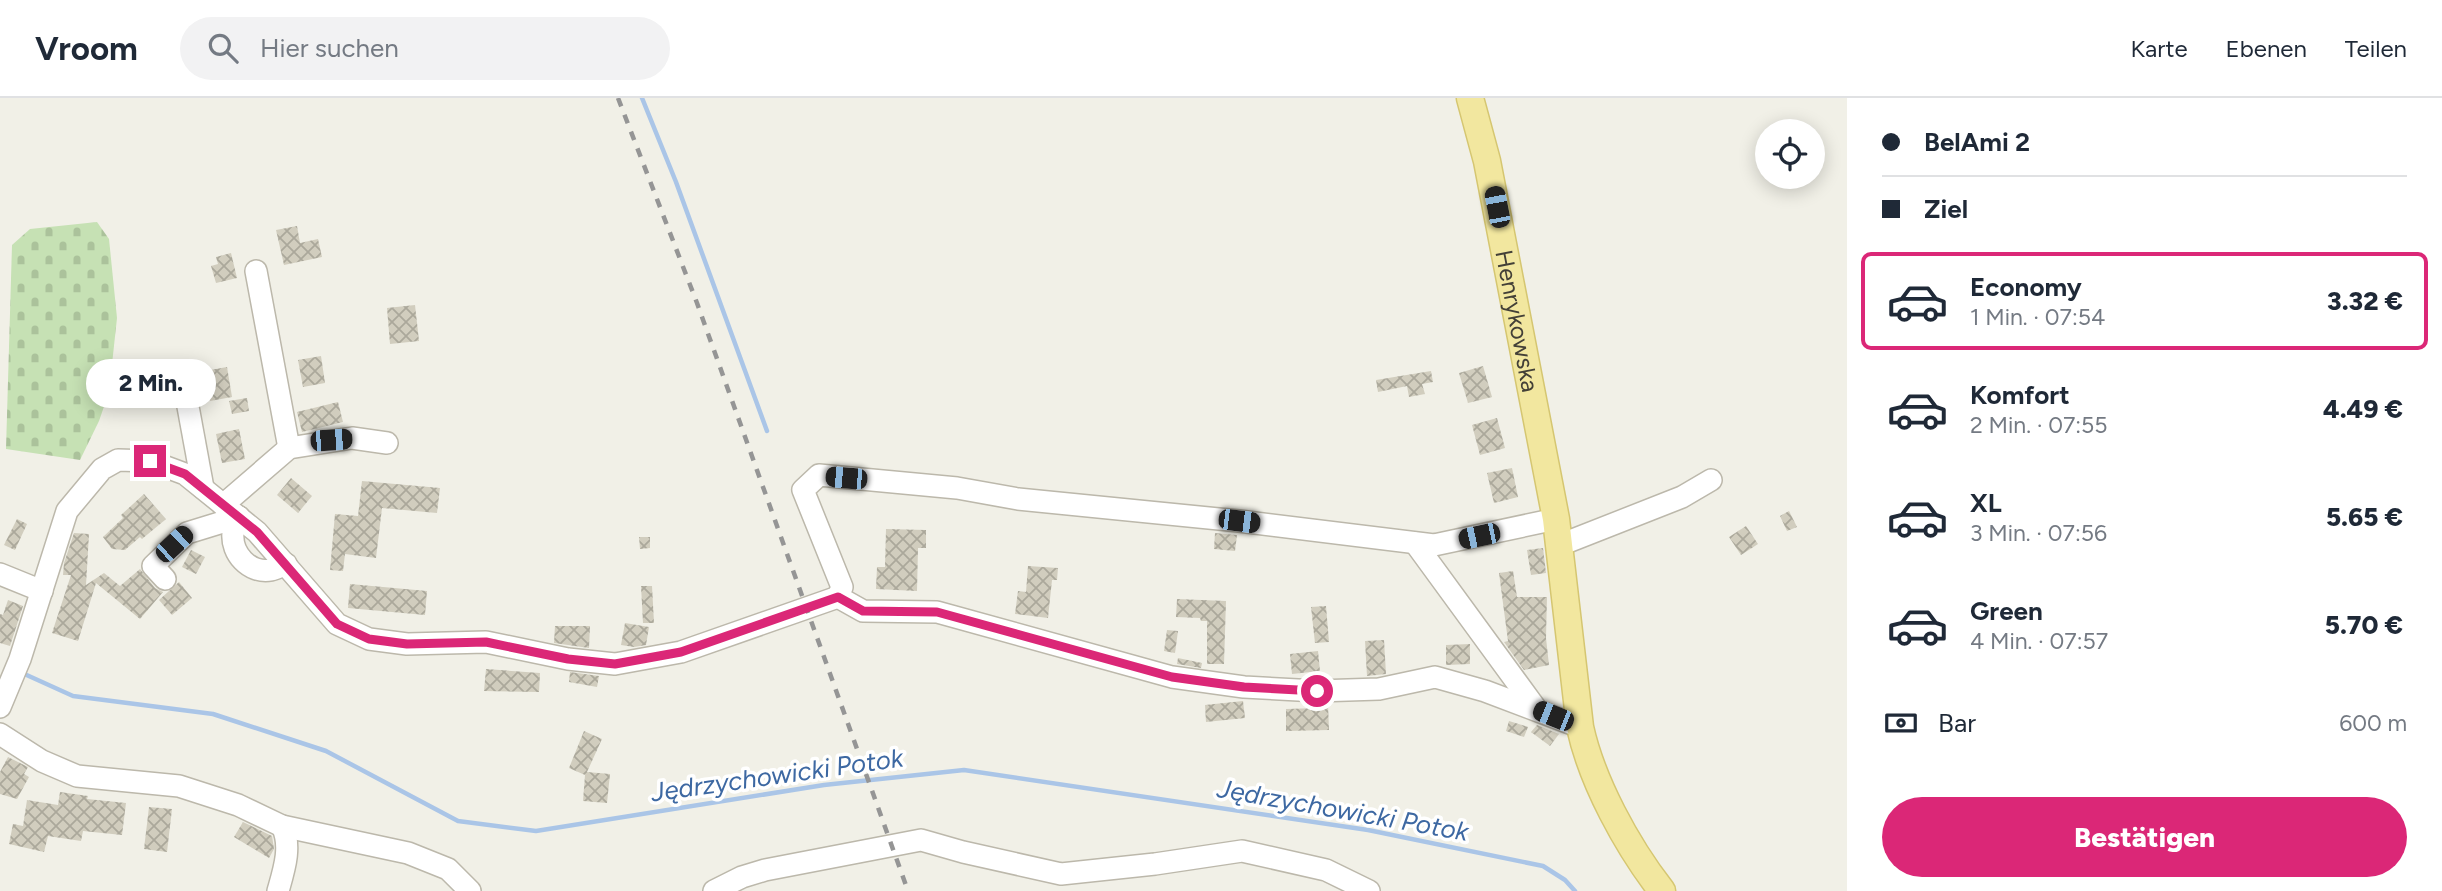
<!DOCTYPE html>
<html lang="de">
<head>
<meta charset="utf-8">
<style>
	body { margin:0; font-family:Figtree,sans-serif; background:#f2f2f3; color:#1f2937; height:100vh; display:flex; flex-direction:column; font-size:26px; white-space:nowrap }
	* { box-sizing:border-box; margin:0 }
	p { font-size:23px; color:#747a83 }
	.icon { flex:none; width:38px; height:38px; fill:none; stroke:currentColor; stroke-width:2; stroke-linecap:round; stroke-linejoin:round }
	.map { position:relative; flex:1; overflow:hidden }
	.side { display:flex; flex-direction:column; background:#fff; width:595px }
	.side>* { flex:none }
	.top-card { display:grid; align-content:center; height:154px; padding:0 35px; background:#fff }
	.fabs { position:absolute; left:1755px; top:21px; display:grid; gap:14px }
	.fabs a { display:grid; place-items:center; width:70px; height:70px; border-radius:50%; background:#fff; box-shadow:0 4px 18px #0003; font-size:35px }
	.end { position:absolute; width:32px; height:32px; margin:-16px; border:9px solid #db2777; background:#fff; box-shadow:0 0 0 4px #fff }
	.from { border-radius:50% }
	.bubble { position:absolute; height:49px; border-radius:24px; background:#fff; box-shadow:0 4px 18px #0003; font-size:23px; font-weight:800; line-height:49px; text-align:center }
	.car { position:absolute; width:21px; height:42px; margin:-21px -10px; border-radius:9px; box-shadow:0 0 5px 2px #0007; background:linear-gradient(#222 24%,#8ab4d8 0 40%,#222 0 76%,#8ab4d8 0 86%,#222 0) }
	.top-card b { display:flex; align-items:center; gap:24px; height:66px; font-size:26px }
	.top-card b+b { border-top:2px solid #e0e1e3 }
	.top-card i { width:18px; height:18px; background:#1f2937 }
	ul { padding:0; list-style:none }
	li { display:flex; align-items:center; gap:21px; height:98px; margin:0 14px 10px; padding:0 21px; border:4px solid transparent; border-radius:10px }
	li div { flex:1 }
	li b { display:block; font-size:26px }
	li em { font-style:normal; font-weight:800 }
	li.selected { border-color:#db2777 }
	li>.icon { width:63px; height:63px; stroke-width:1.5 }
	.pay { display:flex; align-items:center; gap:18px; height:77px; padding:0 35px; font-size:26px }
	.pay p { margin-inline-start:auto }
	.cta { display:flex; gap:14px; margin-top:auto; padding:14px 35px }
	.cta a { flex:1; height:80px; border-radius:42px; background:#db2777; color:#fff; font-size:28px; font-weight:800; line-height:80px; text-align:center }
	header { display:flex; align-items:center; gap:42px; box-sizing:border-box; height:98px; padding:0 35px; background:#fff; border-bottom:2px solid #e0e1e3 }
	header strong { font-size:33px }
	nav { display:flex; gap:38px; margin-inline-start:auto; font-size:24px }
	.search { width:490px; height:63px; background:#f2f2f3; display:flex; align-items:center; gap:18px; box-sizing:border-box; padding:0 24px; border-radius:38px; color:#747a83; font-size:26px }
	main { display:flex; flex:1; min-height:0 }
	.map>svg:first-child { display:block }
	.cemetery { fill:url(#cemetery-stones) }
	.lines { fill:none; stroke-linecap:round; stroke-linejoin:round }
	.stream { stroke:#aac5e7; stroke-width:4.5 }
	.building { fill:url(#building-cross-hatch) }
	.minor-casing { stroke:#bcb8ab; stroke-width:24 }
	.major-casing { stroke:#d5c671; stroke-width:29 }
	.minor { stroke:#fff; stroke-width:21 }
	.major { stroke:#f2e79f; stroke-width:26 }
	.rail { stroke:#959595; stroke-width:4.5; stroke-dasharray:9 9; stroke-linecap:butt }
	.route { stroke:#db2777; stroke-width:9 }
	.labels { text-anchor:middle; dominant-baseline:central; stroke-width:7; stroke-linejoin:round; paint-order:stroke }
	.street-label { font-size:24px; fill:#434037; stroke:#fff }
	.water-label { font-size:26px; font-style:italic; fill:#3d68a2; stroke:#fff }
</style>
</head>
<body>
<header>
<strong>Vroom</strong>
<div class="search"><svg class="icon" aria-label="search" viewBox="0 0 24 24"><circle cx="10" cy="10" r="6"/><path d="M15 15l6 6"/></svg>Hier suchen</div>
<nav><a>Karte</a><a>Ebenen</a><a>Teilen</a></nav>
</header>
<main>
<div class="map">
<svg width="1847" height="793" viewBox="0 0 1847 793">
	<defs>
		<pattern id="cemetery-stones" width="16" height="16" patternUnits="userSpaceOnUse" patternTransform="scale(1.75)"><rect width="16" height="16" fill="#c6e1b4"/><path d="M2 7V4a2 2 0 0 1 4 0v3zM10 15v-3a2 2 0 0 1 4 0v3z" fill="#abc29b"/></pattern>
		<pattern id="building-cross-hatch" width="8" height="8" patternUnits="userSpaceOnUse" patternTransform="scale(1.75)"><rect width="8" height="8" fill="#d1cdbe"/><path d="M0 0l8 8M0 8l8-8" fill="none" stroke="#aba89b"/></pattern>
	</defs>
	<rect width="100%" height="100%" fill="#f1f0e7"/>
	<polygon class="cemetery" points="97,124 109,141 117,220 109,294 99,323 80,362 6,351 12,147 30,131"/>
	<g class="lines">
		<g class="stream">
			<polyline points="642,0 676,84 767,333"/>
			<polyline points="20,574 73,598 213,616 326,653 458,723 536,733 824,687 964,672 1368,732 1543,768 1565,782 1575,793"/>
		</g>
	</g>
	<g class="building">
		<polygon points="297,128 300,145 318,141 322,159 284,167 276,132"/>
		<polygon points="231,155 237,180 216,185 211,168 218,166 216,159"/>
		<polygon points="415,207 419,243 390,246 387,210"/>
		<polygon points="321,258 325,285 303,289 298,262"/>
		<polygon points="1483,268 1492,299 1468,305 1459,275"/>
		<polygon points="227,269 232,299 210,303 205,273"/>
		<polygon points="1431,273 1433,284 1422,286 1425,296 1409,299 1407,288 1378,294 1376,282"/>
		<polygon points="247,300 249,313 232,316 229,303"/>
		<polygon points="338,304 343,324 302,334 297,314"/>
		<polygon points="1497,320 1505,350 1480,357 1472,327"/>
		<polygon points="239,331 245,361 222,365 216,336"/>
		<polygon points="1512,370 1518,399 1494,405 1487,375"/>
		<polygon points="291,380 312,398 298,415 277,397"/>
		<polygon points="362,383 440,390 437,415 382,410 376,460 345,456 343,473 330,472 335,416 358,418"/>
		<polygon points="144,396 166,421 142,441 140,439 125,452 112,451 103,439 123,420 121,417"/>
		<polygon points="1789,413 1797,429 1787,433 1780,418"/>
		<polygon points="17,421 27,426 15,452 4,447"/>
		<polygon points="1746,428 1758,446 1741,457 1729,439"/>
		<polygon points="886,431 926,432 926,450 918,450 917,493 876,491 877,469 885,469"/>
		<polygon points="74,435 89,436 86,487 104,475 120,488 140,471 155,490 163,494 140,521 96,485 78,543 52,535 71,477 63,477 64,465"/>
		<polygon points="1215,435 1237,437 1235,453 1214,451"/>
		<polygon points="639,439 650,439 650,450 640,451"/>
		<polygon points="1543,450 1546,475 1531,477 1527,452"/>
		<polygon points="191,452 205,459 196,476 182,469"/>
		<polygon points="1028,468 1058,470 1057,482 1052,482 1048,520 1015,516 1018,493 1026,494"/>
		<polygon points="1513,473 1517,499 1547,499 1546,540 1549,567 1524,572 1504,544 1508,543 1499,475"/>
		<polygon points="179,484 192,500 172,517 159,502"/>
		<polygon points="350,486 427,493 425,517 348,510"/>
		<polygon points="641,488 652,488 654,525 643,525"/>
		<polygon points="1177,501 1226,503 1224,566 1207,566 1207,523 1201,523 1200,520 1176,519"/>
		<polygon points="8,502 23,508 10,548 0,545 0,516 3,517"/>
		<polygon points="1326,508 1329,544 1315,545 1311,509"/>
		<polygon points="625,525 649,529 646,547 634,549 621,547"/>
		<polygon points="555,528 590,528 589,550 554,545"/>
		<polygon points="1167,532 1178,533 1175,555 1164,553"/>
		<polygon points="1384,542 1386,576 1367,578 1365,543"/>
		<polygon points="1470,546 1470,566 1446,567 1446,547"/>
		<polygon points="1318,553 1320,573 1292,576 1290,556"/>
		<polygon points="1178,560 1202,565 1201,570 1177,566"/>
		<polygon points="486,571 540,575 539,594 484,593"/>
		<polygon points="570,574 599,578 597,589 569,584"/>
		<polygon points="1243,603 1245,620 1206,624 1205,607"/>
		<polygon points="1317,606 1328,606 1329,632 1286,633 1286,611 1317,610"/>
		<polygon points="1509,623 1528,629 1524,639 1506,633"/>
		<polygon points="1537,627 1559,636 1550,648 1531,634"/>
		<polygon points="584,633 602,641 587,674 610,676 607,705 583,703 585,677 569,670"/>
		<polygon points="8,659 28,669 24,676 29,679 17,701 0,696 0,674"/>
		<polygon points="60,694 88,698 87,701 126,705 122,737 83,733 81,743 48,738 44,754 9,746 13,726 23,728 27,702 58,707"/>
		<polygon points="149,709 172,711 167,754 144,751"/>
		<polygon points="243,724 272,738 274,751 269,760 234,739"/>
	</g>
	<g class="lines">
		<defs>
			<g id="minor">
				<polyline points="256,173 289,350"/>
				<polyline points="182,276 203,390"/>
				<polyline points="223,407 289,350 352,340 387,345"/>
				<path d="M239 419C237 424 233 429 233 435 231 455 249 476 271 472 276 471 281 468 286 466"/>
				<polyline points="1415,445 1537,612"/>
				<polyline points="1560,447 1682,399 1711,382"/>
				<polyline points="0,476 42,493"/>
				<polyline points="165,481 153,468 187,435 239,419"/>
				<polyline points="838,499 842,489 803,392 819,377 957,390 1018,401 1239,423 1434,447 1556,421"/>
				<polyline points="0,609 20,561 67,413 102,371 118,362 150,363 185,376 257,434 337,526 369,541 407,546 486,544 568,561 615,566 681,554 838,499 863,513 937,514 1172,579 1244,589 1317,593 1379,591 1435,579 1485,593 1580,629"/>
				<polyline points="0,636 42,663 77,678 179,688 238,707 282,728 408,755 448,771 470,793"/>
				<path d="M278 793C284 772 292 748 282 728"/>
				<polyline points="714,793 742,779 765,772 921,742 963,754 1061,776 1155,766 1242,753 1326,772 1369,793"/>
			</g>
			<g id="major">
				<path id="s1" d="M1470 0 1487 63 1556 421 1580 629C1592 684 1627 748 1662 793"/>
			</g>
		</defs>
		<use href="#minor" class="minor-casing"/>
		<use href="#major" class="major-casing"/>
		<use href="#minor" class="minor"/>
		<use href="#major" class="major"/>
		<polyline class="rail" points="618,0 697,205 908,793"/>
	</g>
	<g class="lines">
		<polyline class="route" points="150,363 185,376 257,434 337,526 369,541 407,546 486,544 568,561 615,566 681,554 838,499 863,513 937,514 1172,579 1244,589 1317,593"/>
	</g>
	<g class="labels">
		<g class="street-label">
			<text stroke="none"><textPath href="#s1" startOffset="228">Henrykowska</textPath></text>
		</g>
		<g class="water-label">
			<text transform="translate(777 677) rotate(-8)">Jędrzychowicki Potok</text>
			<text transform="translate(1343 712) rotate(10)">Jędrzychowicki Potok</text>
		</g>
	</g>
</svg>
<div class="fabs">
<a><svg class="icon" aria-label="locate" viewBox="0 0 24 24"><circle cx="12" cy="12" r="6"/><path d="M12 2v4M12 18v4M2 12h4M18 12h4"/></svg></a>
</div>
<i class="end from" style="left:1317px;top:593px"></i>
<i class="end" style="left:150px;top:363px"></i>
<div class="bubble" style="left:86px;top:261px;width:130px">2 Min.</div>
<i class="car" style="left:1497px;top:109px;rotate:349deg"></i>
<i class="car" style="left:331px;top:342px;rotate:86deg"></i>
<i class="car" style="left:846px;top:380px;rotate:275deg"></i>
<i class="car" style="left:1239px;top:423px;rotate:97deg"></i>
<i class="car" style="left:1479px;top:438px;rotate:258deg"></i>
<i class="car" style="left:174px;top:446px;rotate:47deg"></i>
<i class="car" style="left:1553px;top:618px;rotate:292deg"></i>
</div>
<section class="side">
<div class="top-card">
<b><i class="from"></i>BelAmi 2</b>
<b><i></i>Ziel</b>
</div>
<ul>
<li class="selected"><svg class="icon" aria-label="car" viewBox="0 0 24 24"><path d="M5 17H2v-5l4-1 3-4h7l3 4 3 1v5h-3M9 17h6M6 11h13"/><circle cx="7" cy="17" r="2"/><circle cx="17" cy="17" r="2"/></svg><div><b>Economy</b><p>1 Min. · 07:54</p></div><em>3.32 €</em></li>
<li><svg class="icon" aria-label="car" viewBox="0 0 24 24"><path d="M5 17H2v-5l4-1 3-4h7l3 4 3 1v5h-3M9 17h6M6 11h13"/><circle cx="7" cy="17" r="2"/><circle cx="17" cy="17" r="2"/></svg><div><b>Komfort</b><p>2 Min. · 07:55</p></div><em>4.49 €</em></li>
<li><svg class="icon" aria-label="car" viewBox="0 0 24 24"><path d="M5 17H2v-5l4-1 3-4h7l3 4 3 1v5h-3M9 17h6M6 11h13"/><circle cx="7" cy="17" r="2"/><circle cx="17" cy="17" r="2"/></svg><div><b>XL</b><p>3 Min. · 07:56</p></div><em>5.65 €</em></li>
<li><svg class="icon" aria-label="car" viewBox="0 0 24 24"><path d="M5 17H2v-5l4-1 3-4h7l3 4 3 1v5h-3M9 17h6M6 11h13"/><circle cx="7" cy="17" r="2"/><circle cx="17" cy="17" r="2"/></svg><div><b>Green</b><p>4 Min. · 07:57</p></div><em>5.70 €</em></li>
</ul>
<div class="pay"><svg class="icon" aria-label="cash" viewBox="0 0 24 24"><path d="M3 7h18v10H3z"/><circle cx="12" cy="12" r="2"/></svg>Bar<p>600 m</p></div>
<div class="cta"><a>Bestätigen</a></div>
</section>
</main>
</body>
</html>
